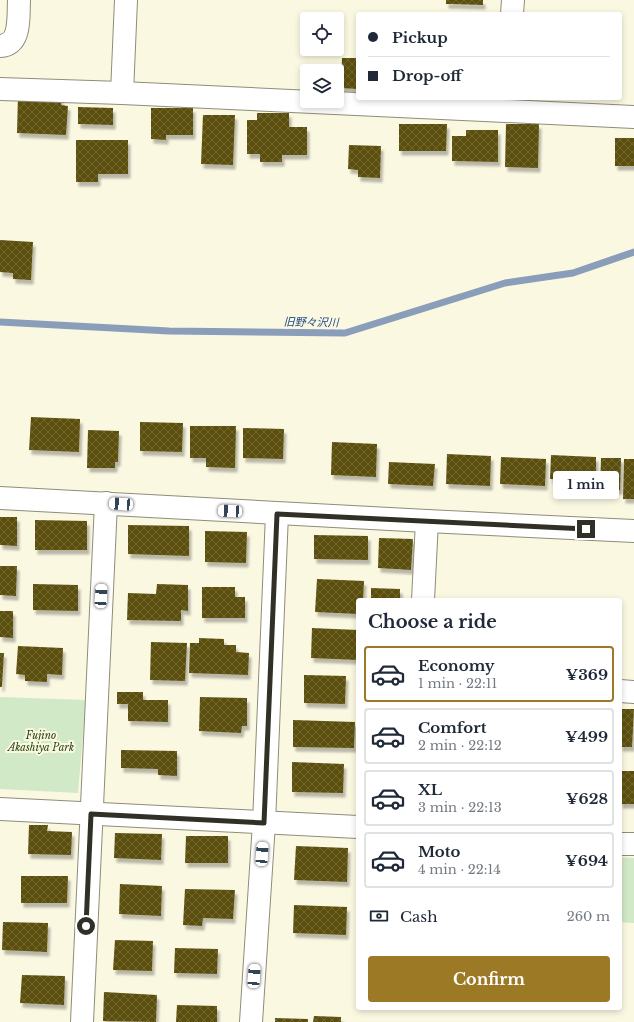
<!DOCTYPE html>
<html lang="en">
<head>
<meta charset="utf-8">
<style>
	body { margin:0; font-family:"Libre Baskerville","Noto Sans JP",serif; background:#f2f2f3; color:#1f2937; height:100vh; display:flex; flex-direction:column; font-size:15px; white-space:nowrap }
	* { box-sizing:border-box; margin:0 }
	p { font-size:13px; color:#747a83 }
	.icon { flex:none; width:22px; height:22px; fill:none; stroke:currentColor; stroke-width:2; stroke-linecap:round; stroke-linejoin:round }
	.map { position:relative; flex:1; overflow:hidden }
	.panel { position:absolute; left:356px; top:598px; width:266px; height:412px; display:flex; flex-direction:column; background:#fff; border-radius:4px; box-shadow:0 2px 6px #0003 }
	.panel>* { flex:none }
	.banner { position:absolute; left:356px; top:12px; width:266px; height:88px; border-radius:4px; box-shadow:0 2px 6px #0003; display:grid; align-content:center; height:88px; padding:0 12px; background:#fff }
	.buttons { position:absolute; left:300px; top:12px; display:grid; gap:8px }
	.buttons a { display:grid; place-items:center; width:44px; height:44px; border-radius:4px; background:#fff; box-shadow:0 2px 6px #0003; font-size:20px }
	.end { position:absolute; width:18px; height:18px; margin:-9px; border:5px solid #313027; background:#fff; box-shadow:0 0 0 2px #fff }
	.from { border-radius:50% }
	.bubble { position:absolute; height:28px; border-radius:4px; background:#fff; box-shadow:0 2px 6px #0003; font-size:13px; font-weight:700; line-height:28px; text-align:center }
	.car { position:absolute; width:12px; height:24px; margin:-12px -6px; border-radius:5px; box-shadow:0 0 3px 1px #0007; background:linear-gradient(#fff 24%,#345 0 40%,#fff 0 76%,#345 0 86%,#fff 0) }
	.banner b { display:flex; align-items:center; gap:14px; height:38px; font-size:15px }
	.banner b+b { border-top:1px solid #e0e1e3 }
	.banner i { width:10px; height:10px; background:#1f2937 }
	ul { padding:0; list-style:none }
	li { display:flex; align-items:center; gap:12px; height:56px; margin:0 8px 6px; padding:0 4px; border:2px solid #e0e1e3; border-radius:4px }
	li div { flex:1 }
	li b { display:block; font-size:15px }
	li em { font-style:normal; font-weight:700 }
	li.current { border-color:#9c7a25 }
	li>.icon { width:36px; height:36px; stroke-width:1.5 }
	h2 { padding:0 12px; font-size:18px; line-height:48px }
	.pay { display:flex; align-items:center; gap:10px; height:44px; padding:0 12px; font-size:15px }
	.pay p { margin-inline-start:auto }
	.action { display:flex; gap:8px; margin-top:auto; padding:8px 12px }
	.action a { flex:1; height:46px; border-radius:4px; background:#9c7a25; color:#fff; font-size:16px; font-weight:700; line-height:46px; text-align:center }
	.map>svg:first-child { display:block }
	.green { fill:#d1e9c7 }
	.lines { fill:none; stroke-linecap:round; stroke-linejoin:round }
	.stream { stroke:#8a9eb9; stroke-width:7 }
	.building { fill:url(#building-cross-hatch); filter:url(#shadow) }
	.minor-casing { stroke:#8f8c78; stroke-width:24 }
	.minor { stroke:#fff; stroke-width:22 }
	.route { stroke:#313027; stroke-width:5 }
	.labels { text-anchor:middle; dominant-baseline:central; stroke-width:4; stroke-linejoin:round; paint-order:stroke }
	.park-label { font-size:10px; font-style:italic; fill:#23460f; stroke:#fbf8e2 }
	.water-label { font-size:11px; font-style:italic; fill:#1b4784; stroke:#fbf8e2 }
</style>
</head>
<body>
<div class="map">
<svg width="634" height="1022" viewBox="0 0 634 1022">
	<defs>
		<pattern id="building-cross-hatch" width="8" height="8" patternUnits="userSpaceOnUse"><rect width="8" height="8" fill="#5b500c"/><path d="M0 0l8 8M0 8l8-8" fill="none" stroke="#6f6730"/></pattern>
		<filter id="shadow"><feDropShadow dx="2.5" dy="4.5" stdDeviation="1" flood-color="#0004"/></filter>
	</defs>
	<rect width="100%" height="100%" fill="#fbf8e2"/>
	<g class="green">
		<polygon points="0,697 86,700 78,793 0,789"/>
		<polygon points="620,857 634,858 634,923 620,922"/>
	</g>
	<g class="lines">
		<polyline class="stream" points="0,322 169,331 345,333 505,283 573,273 634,252"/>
	</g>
	<g class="building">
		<polygon points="446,0 483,0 483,5 446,4"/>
		<polygon points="342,58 358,58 358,89 341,88"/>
		<polygon points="18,95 61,97 61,105 68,106 66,135 17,133"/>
		<polygon points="78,107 113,108 113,125 78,124"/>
		<polygon points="151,108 193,108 193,135 166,135 166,140 151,139"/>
		<polygon points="257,113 289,113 289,127 307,127 307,155 282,155 282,162 260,162 260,154 247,154 247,120 257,120"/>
		<polygon points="203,115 235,115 233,165 201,164"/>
		<polygon points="399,124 447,124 446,151 399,151"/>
		<polygon points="506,124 539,124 538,168 505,167"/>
		<polygon points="466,130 498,130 498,162 452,161 452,136 466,136"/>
		<rect x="615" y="138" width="19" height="28"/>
		<polygon points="76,140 128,140 128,174 98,174 98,182 76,182"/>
		<polygon points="349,145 381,146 380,178 358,177 358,170 348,169"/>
		<polygon points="0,240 33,242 31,280 13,279 13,273 0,272"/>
		<polygon points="31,417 80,419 79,452 29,450"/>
		<polygon points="140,422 183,423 182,452 140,451"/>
		<polygon points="190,426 236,426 235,468 206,467 206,458 190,458"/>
		<polygon points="243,428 284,429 283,459 243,458"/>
		<polygon points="88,430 119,431 118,462 115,462 115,468 87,468"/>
		<polygon points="332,442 377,444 376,477 331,475"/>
		<polygon points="447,454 491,456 490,486 446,484"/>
		<polygon points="551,455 596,457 596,481 550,479"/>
		<polygon points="501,457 546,459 545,486 500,484"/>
		<polygon points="601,458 621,458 620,490 600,489"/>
		<polygon points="624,459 634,459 634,499 623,499"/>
		<polygon points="389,462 435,464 433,486 388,484"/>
		<polygon points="0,517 17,517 17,546 0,545"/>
		<polygon points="35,520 87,521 87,550 35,550"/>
		<polygon points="128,525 189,526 189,556 128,554"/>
		<polygon points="205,531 247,532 246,563 205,562"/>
		<polygon points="314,535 368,536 368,560 314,559"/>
		<polygon points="379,538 413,539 411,570 378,568"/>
		<polygon points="0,566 17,566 16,596 0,595"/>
		<polygon points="317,579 364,581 363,600 358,600 358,614 315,612"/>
		<polygon points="33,584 78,585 78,611 33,610"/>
		<polygon points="157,584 188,585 188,611 181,610 181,621 127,620 128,593 156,594"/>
		<polygon points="202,587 235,587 235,597 245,597 245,618 202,618"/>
		<polygon points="371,588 400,589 400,600 371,600"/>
		<polygon points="0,611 13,611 13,638 0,637"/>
		<polygon points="312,628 358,630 358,660 311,658"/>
		<polygon points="199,638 224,639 224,645 236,645 236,652 249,653 248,675 189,673 190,643 199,643"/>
		<polygon points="151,642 187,643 185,681 150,680"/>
		<polygon points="18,646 63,648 62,675 47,674 47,682 25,681 25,675 16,674"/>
		<polygon points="0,653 4,653 2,687 0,687"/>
		<polygon points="304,675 346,676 345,704 304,703"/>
		<polygon points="117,692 143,692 143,700 168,700 168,722 128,721 128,704 117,704"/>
		<polygon points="200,697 247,698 247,726 242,726 241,733 199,731"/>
		<polygon points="620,709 634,709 632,747 620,747"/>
		<polygon points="293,720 355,722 354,748 293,747"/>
		<polygon points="121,750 177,751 177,776 158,775 158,769 121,768"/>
		<polygon points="292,762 344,764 343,793 292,792"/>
		<rect x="620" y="771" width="14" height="33"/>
		<polygon points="29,825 48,825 47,831 72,832 71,855 28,854"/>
		<polygon points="115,833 162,834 161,860 114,858"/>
		<polygon points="186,836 228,836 228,863 185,863"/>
		<polygon points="296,846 348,848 347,882 294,880"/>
		<polygon points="21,876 68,876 67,903 21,903"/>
		<polygon points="120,884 162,886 161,916 119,914"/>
		<polygon points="185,889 235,890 233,919 203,918 202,926 183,925"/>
		<polygon points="294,905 347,907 346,935 293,933"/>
		<polygon points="3,922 48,923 47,952 2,950"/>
		<polygon points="115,940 153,941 152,971 113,970"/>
		<polygon points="175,948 218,949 217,974 174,973"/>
		<polygon points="22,975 65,976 64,1005 20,1003"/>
		<polygon points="104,992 157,995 156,1022 103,1021"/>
		<polygon points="177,1005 217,1006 217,1022 176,1022"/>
		<polygon points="314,1016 341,1017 341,1022 313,1022"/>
		<polygon points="275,1018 308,1019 308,1022 275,1022"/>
	</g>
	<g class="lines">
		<defs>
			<g id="minor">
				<polyline points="512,14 513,0"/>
				<path d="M0 46C22 45 18 16 19 0"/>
				<polyline points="0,89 122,93 634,117"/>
				<polyline points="122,93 126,0"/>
				<polyline points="0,498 427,521 634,531"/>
				<polyline points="423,600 427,521"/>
				<polyline points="620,691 634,692"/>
				<polyline points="0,809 358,827"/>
				<polyline points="620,844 634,844"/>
				<polyline points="82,1022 106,503"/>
				<polyline points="251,1022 264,823 277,514"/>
			</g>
		</defs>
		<use href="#minor" class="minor-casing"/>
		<use href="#minor" class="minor"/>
	</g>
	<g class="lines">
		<polyline class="route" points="86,926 91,814 264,823 277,514 586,529"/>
	</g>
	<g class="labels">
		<g class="park-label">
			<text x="41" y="735">Fujino<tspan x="41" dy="12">Akashiya Park</tspan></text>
		</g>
		<g class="water-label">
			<text transform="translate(311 322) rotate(1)">旧野々沢川</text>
		</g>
	</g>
</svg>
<div class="buttons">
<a><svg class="icon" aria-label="locate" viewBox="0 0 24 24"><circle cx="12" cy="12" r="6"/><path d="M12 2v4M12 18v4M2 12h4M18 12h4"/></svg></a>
<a><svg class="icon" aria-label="layers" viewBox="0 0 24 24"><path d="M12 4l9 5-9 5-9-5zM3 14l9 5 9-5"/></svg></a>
</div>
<i class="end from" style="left:86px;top:926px"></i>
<i class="end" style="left:586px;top:529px"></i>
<div class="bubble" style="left:553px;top:471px;width:66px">1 min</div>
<i class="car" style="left:121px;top:504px;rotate:274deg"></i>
<i class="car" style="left:230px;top:511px;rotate:273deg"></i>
<i class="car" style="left:101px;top:596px;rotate:3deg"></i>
<i class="car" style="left:262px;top:854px;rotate:4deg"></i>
<i class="car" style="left:254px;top:976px;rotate:4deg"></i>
<div class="banner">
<b><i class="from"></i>Pickup</b>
<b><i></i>Drop-off</b>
</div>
<section class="panel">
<h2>Choose a ride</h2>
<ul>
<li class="current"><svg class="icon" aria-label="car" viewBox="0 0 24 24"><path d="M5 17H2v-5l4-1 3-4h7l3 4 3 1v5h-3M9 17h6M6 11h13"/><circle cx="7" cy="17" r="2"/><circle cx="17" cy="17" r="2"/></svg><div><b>Economy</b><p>1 min · 22:11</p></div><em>¥369</em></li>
<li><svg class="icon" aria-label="car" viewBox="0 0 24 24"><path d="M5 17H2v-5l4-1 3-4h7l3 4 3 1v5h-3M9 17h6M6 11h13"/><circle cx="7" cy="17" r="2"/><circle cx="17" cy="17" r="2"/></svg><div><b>Comfort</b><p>2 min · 22:12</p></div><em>¥499</em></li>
<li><svg class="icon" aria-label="car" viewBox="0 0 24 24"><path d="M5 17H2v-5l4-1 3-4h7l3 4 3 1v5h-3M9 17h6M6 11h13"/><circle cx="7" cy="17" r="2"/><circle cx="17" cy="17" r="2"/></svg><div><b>XL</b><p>3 min · 22:13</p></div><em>¥628</em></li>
<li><svg class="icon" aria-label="car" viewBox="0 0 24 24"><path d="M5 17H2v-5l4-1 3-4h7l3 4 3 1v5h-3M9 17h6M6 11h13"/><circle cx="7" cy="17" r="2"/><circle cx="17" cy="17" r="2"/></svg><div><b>Moto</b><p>4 min · 22:14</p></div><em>¥694</em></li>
</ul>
<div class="pay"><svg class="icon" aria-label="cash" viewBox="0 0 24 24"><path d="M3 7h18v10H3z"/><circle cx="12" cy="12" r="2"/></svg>Cash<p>260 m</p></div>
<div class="action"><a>Confirm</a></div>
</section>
</div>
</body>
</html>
